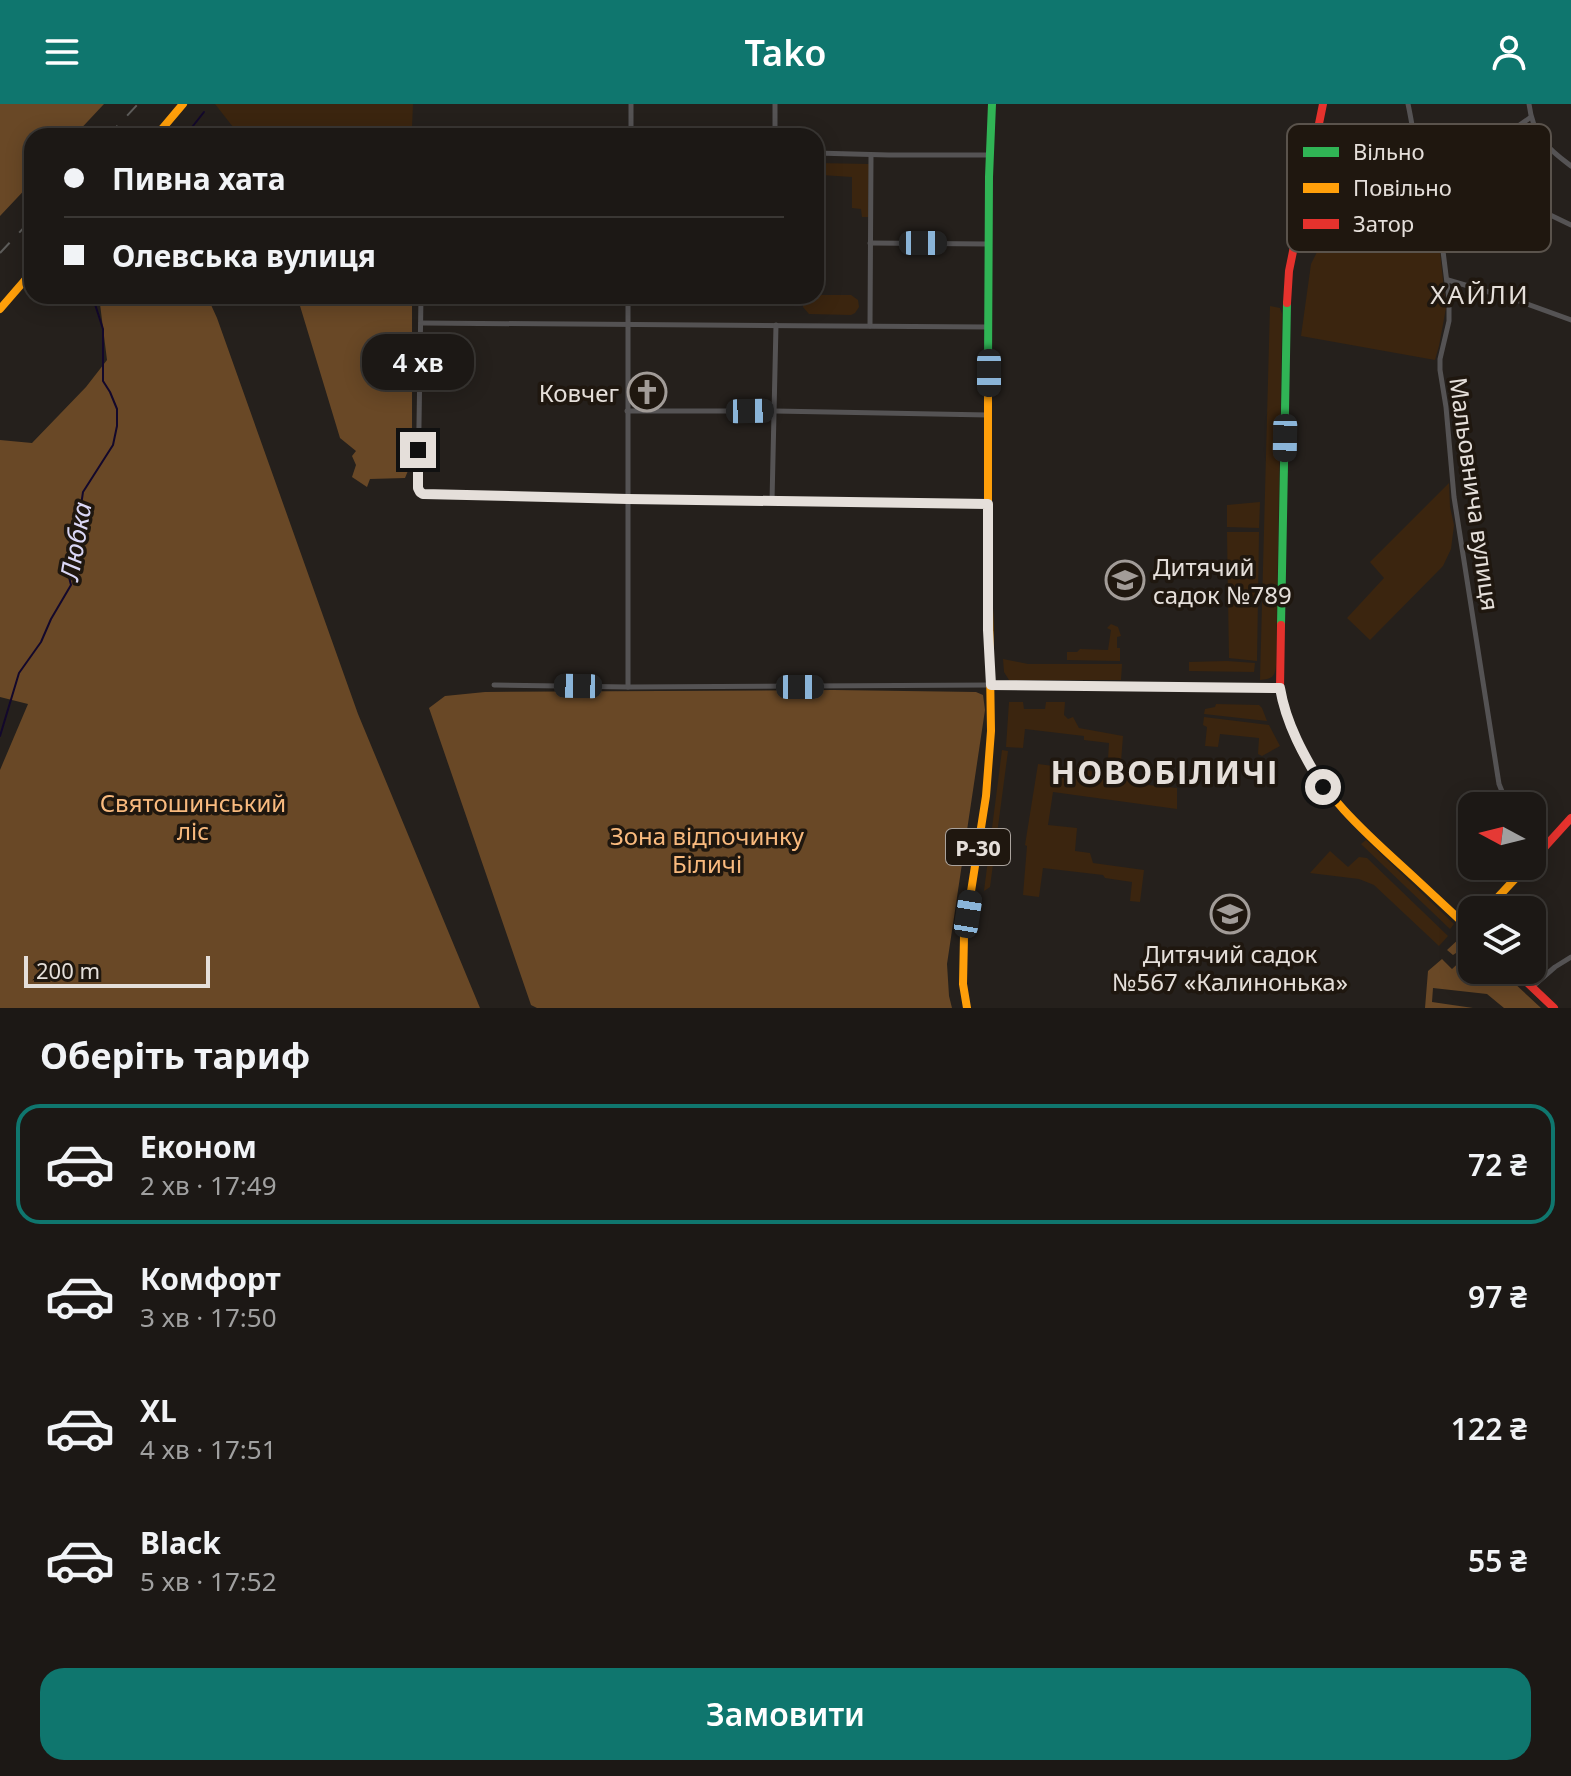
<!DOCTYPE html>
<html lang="uk">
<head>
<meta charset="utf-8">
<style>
	body { margin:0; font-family:"Noto Sans",sans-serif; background:#25211e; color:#f1f3f6; height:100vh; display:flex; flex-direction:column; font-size:30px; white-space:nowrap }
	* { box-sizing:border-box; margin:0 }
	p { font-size:26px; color:#a0a0a0 }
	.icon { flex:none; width:44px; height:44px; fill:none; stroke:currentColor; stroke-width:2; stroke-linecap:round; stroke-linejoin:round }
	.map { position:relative; height:904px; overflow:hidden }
	.sheet { display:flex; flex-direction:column; background:#1c1815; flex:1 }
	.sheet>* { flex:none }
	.banner { position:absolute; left:24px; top:24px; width:800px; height:176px; border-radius:24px; box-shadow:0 4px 20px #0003,0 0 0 2px #3a3734; display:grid; align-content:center; height:176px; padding:0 40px; background:#1c1815 }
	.needle { width:52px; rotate:277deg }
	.controls { position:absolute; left:1458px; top:688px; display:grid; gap:16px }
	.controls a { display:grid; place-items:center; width:88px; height:88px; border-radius:16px; background:#1c1815; box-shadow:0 4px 20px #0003,0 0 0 2px #3a3734; font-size:40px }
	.scale { position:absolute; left:24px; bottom:20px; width:186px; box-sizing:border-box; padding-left:8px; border:4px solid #e5dfda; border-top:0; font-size:22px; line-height:28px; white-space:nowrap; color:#e5dfda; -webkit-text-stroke:6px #1f170f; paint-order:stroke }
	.end { position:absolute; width:36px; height:36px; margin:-18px; border:10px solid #e5dfda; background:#111; box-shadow:0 0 0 4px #111 }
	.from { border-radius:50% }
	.bubble { position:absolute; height:56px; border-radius:24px; background:#1c1815; box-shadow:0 4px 20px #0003,0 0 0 2px #3a3734; font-size:26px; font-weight:600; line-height:56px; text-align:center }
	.car { position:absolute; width:24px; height:48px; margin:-24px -12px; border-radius:10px; box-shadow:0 0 6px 2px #0007; background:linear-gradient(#222 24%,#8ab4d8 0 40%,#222 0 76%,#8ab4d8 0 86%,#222 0) }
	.banner b { display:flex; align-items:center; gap:28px; height:76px; font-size:30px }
	.banner b+b { border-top:2px solid #3a3734 }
	.banner i { width:20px; height:20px; background:#f1f3f6 }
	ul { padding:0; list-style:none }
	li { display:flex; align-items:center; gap:24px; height:120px; margin:0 16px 12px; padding:0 24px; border:4px solid transparent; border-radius:24px }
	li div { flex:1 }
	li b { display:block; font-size:30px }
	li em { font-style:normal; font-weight:600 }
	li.selected { border-color:#0f766e }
	li>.icon { width:72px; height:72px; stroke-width:1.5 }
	h2 { padding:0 40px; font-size:36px; line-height:96px }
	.action { display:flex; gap:16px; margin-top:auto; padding:16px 40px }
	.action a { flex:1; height:92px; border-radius:24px; background:#0f766e; color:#fff; font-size:32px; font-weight:600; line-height:92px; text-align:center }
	header { display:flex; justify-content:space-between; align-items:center; height:104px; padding:0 40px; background:#0f766e; color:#fff; font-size:36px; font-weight:600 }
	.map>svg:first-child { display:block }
	.green { fill:#3b250f }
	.forest { fill:#694826 }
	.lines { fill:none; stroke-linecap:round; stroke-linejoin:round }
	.stream { stroke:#13082c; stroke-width:2 }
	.street { stroke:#555354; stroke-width:5 }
	.fast { stroke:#30b455; stroke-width:8 }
	.slow { stroke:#ff9f0a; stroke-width:8 }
	.jam { stroke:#e5322d; stroke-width:8 }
	.rail { stroke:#5d5c5a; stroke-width:2; stroke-dasharray:14 14; stroke-linecap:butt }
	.route { stroke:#e5dfda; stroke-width:10 }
	.labels { text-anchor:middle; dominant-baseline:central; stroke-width:7; stroke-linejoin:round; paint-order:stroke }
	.shield { fill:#1f170f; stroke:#aaa39d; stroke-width:2 }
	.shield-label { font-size:22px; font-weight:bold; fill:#e5dfda }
	.poi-label { font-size:24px; fill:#e5dfda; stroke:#1f170f; text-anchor:end }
	.street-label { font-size:24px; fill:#e5dfda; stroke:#1f170f }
	.park-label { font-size:24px; fill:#f9ba7e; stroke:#1f170f }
	.neighbourhood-label { font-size:26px; letter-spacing:2px; fill:#e5dfda; stroke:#1f170f }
	.water-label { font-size:26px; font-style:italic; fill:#dad7f6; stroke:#1f170f }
	.district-label { font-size:32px; font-weight:bold; letter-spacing:2px; fill:#e5dfda; stroke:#1f170f }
	.key { fill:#1f170f; stroke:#5a534c; stroke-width:2 }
	.key-label { font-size:22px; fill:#e5dfda }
</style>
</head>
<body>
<header><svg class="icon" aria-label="menu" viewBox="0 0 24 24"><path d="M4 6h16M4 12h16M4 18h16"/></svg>Tako<svg class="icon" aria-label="person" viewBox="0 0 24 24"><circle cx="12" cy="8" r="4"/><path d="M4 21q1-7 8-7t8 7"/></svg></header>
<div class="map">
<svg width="1571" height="904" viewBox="0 0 1571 904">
	<rect width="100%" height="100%" fill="#25201c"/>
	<g class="green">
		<polygon points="215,0 413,0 412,23 312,32 266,32 233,23"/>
		<polygon points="816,59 869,60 868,113 862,113 861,105 852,104 852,73 821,71 816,72"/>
		<polygon points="1330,91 1397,100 1426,92 1435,100 1446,204 1439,242 1435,256 1301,232 1311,160 1317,148"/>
		<polygon points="816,191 851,191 858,196 859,203 855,209 851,211 809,210 803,203 803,196 807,192"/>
		<path d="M1270 202 1280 204 1282 210 1276 561C1275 573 1272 575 1260 576Z"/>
		<polygon points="1449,379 1450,403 1454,421 1451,445 1443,462 1370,536 1347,514 1384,474 1370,458"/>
		<polygon points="1260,398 1259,424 1227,423 1227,401"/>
		<polygon points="1227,428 1259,428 1257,557 1229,554"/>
		<polygon points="1111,520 1118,523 1121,532 1117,533 1117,544 1120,544 1120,557 1067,556 1067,548 1077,548 1080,545 1108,546 1111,526 1107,524"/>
		<polygon points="1003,555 1028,560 1122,560 1121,576 1009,576 1004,568"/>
		<polygon points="1227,557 1255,559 1254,568 1189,567 1189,558"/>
		<polygon points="1009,598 1023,598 1024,605 1045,605 1046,598 1065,598 1064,611 1068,615 1073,613 1079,624 1123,632 1121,658 1108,656 1109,639 1084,636 1084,632 1025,625 1023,644 1006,643"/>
		<polygon points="1216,600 1259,601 1262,604 1267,617 1204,610 1205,605 1215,603"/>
		<polygon points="1204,613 1269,621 1280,642 1262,652 1258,650 1259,634 1220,630 1218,643 1205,642 1207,623 1203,621"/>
		<polygon points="1002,646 1008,647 990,783 984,787"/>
		<polygon points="1038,660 1132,672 1138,680 1177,684 1177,705 1053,688 1048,721 1077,724 1075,747 1090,749 1093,759 1144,766 1140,798 1130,797 1132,778 1105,774 1103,771 1043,764 1039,793 1023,791 1027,742 1025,741"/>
		<polygon points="1366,736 1454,820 1450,825 1361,740"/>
		<polygon points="1330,747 1348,763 1359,753 1367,754 1448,832 1439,842 1374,781 1359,775 1310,769"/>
	</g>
	<g class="forest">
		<polygon points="0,0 104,0 74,32 32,32 32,78 0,112"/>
		<polygon points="99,192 207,192 217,214 358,610 480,904 0,904 0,666 28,600 0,593 0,336 32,339 86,283 107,256"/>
		<polygon points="297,192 412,192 412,357 405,374 370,375 367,383 352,373 356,361 352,352 356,347 340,334"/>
		<polygon points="834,586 976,588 983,591 985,606 947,860 949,892 952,904 537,904 531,901 429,604 445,592 485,588"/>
		<polygon points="1462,832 1472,841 1472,866 1500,866 1541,904 1504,904 1487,890 1433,884 1432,898 1473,904 1425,904 1428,867 1442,855 1452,865 1463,855 1456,849 1453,851 1447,846"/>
	</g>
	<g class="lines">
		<g class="stream">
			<polyline points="185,32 204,8"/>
			<polyline points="0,632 19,569 41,538 51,515 71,481 68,469 68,450 72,431 79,415 83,388 113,341 117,322 117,305 110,288 103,277 103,225 93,194 94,192"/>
		</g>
		<g class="street">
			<path d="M1408 0C1414 27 1418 72 1436 91L1449 195V217L1440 255V266L1446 303 1454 393 1499 680 1508 702"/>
			<path d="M1529 0C1533 32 1547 44 1571 62"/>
			<polyline points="631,32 631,0"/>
			<polyline points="775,32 775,0"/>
			<polyline points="816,49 889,51 989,51"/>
			<path d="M1306 83C1337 85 1384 97 1412 91 1426 88 1436 77 1448 69 1475 49 1504 33 1531 13"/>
			<path d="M1436 91 1526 130C1535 126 1535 113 1544 108L1571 121"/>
			<polyline points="870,139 988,140"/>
			<polyline points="1448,176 1516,196 1571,216"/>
			<polyline points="421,192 418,384 420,388 423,390 628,395 987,400"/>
			<polyline points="421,219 988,223"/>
			<polyline points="870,222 871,51"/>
			<polyline points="627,307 775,307 988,311"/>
			<polyline points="772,397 776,221"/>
			<polyline points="494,581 628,583 990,581"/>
			<polyline points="628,583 628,192"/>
			<polyline points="1532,883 1555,863 1571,853"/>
		</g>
		<g class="fast">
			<polyline points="988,264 989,73 992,0"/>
			<polyline points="1281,521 1287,199"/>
		</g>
		<g class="slow">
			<polyline points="156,32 183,0"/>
			<polyline points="0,205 32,168"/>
			<path d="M1280 584C1284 602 1289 620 1297 637 1320 688 1363 727 1404 764 1427 785 1449 806 1472 827"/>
			<polyline points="1486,806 1527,762"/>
			<polyline points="967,904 963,880 964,832 986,692 991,627 988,442 988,264"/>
		</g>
		<g class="jam">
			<polyline points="1287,199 1289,167 1323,0"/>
			<polyline points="991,581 1280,584 1281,521"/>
			<polyline points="1532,757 1571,714"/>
			<polyline points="1514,866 1554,904"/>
		</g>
		<g class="rail">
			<polyline points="108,32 138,0"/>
			<polyline points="0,149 32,115"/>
		</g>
	</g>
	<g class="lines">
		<path class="route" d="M418 346V384L420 388 423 390 628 395 988 400V526L991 581 1280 584C1286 620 1304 652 1323 683"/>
	</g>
	<defs>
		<symbol id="church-ring" viewBox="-11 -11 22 22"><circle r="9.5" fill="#1f170f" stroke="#a29c98" stroke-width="1.5"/><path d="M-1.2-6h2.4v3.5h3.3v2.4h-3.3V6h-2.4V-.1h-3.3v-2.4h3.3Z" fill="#a29c98"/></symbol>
		<symbol id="school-ring" viewBox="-11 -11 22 22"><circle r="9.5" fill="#1f170f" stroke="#a29c98" stroke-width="1.5"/><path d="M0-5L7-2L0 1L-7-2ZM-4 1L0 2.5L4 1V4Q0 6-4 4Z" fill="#a29c98"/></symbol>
	</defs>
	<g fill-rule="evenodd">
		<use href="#church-ring" x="625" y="266" width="44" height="44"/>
		<use href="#school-ring" x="1103" y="454" width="44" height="44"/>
		<use href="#school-ring" x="1208" y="788" width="44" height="44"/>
	</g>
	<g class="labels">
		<rect class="shield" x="946" y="725" width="64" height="36" rx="6"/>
		<g class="shield-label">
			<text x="978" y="743">Р-30</text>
		</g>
		<g class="poi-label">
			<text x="619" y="288">Ковчег</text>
			<text x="1153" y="462" text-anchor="start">Дитячий<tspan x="1153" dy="28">садок №789</tspan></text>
			<text x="1230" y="849" text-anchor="middle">Дитячий садок<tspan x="1230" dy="28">№567 «Калинонька»</tspan></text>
		</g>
		<g class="street-label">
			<text transform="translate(1475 390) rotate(82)">Мальовнича вулиця</text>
		</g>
		<g class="park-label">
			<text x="193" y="698">Святошинський<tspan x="193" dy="28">ліс</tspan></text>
			<text x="707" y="731">Зона відпочинку<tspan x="707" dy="28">Біличі</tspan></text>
		</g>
		<g class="neighbourhood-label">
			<text x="1480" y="190">ХАЙЛИ</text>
		</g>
		<g class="water-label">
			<text transform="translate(75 437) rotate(-80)">Любка</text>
		</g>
		<g class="district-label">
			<text x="1165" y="667">НОВОБІЛИЧІ</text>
		</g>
	</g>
	<rect x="1287" y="20" width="264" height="128" rx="12" class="key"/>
	<rect x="1303" y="43" width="36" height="10" fill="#30b455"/>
	<rect x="1303" y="79" width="36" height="10" fill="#ff9f0a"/>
	<rect x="1303" y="115" width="36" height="10" fill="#e5322d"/>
	<g class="key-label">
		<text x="1353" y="56">Вільно</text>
		<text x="1353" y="92">Повільно</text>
		<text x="1353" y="128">Затор</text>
	</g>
</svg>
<div class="controls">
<a><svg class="needle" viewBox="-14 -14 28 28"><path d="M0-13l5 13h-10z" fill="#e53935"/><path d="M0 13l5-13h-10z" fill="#a0a0a0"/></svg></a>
<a><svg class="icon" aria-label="layers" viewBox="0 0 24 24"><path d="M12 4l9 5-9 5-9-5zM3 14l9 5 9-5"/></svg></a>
</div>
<div class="scale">200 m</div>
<i class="end from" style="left:1323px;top:683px"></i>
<i class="end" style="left:418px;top:346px"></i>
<div class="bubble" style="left:362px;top:230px;width:112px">4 хв</div>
<i class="car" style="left:923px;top:139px;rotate:90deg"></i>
<i class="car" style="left:989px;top:269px;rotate:180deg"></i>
<i class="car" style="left:750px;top:307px;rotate:89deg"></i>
<i class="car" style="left:1285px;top:334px;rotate:181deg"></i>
<i class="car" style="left:578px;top:582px;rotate:271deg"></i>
<i class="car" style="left:800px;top:583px;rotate:90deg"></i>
<i class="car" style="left:968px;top:810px;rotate:9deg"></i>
<div class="banner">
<b><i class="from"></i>Пивна хата</b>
<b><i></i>Олевська вулиця</b>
</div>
</div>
<section class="sheet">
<h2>Оберіть тариф</h2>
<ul>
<li class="selected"><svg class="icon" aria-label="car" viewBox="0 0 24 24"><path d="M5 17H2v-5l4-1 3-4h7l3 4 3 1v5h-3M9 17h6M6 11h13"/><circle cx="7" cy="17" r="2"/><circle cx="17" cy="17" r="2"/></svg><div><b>Економ</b><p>2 хв · 17:49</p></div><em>72 ₴</em></li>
<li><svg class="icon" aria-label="car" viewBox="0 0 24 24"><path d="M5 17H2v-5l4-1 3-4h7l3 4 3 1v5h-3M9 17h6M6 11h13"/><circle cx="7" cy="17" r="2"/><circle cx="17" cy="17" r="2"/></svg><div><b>Комфорт</b><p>3 хв · 17:50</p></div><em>97 ₴</em></li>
<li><svg class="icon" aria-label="car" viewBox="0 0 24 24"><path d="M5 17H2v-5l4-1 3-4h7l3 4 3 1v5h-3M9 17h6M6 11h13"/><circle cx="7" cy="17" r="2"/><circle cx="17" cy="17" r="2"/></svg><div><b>XL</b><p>4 хв · 17:51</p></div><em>122 ₴</em></li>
<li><svg class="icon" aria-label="car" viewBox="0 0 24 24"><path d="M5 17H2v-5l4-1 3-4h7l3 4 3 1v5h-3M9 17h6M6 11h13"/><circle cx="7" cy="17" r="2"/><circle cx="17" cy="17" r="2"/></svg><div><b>Black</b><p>5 хв · 17:52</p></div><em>55 ₴</em></li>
</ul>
<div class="action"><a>Замовити</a></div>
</section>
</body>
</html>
